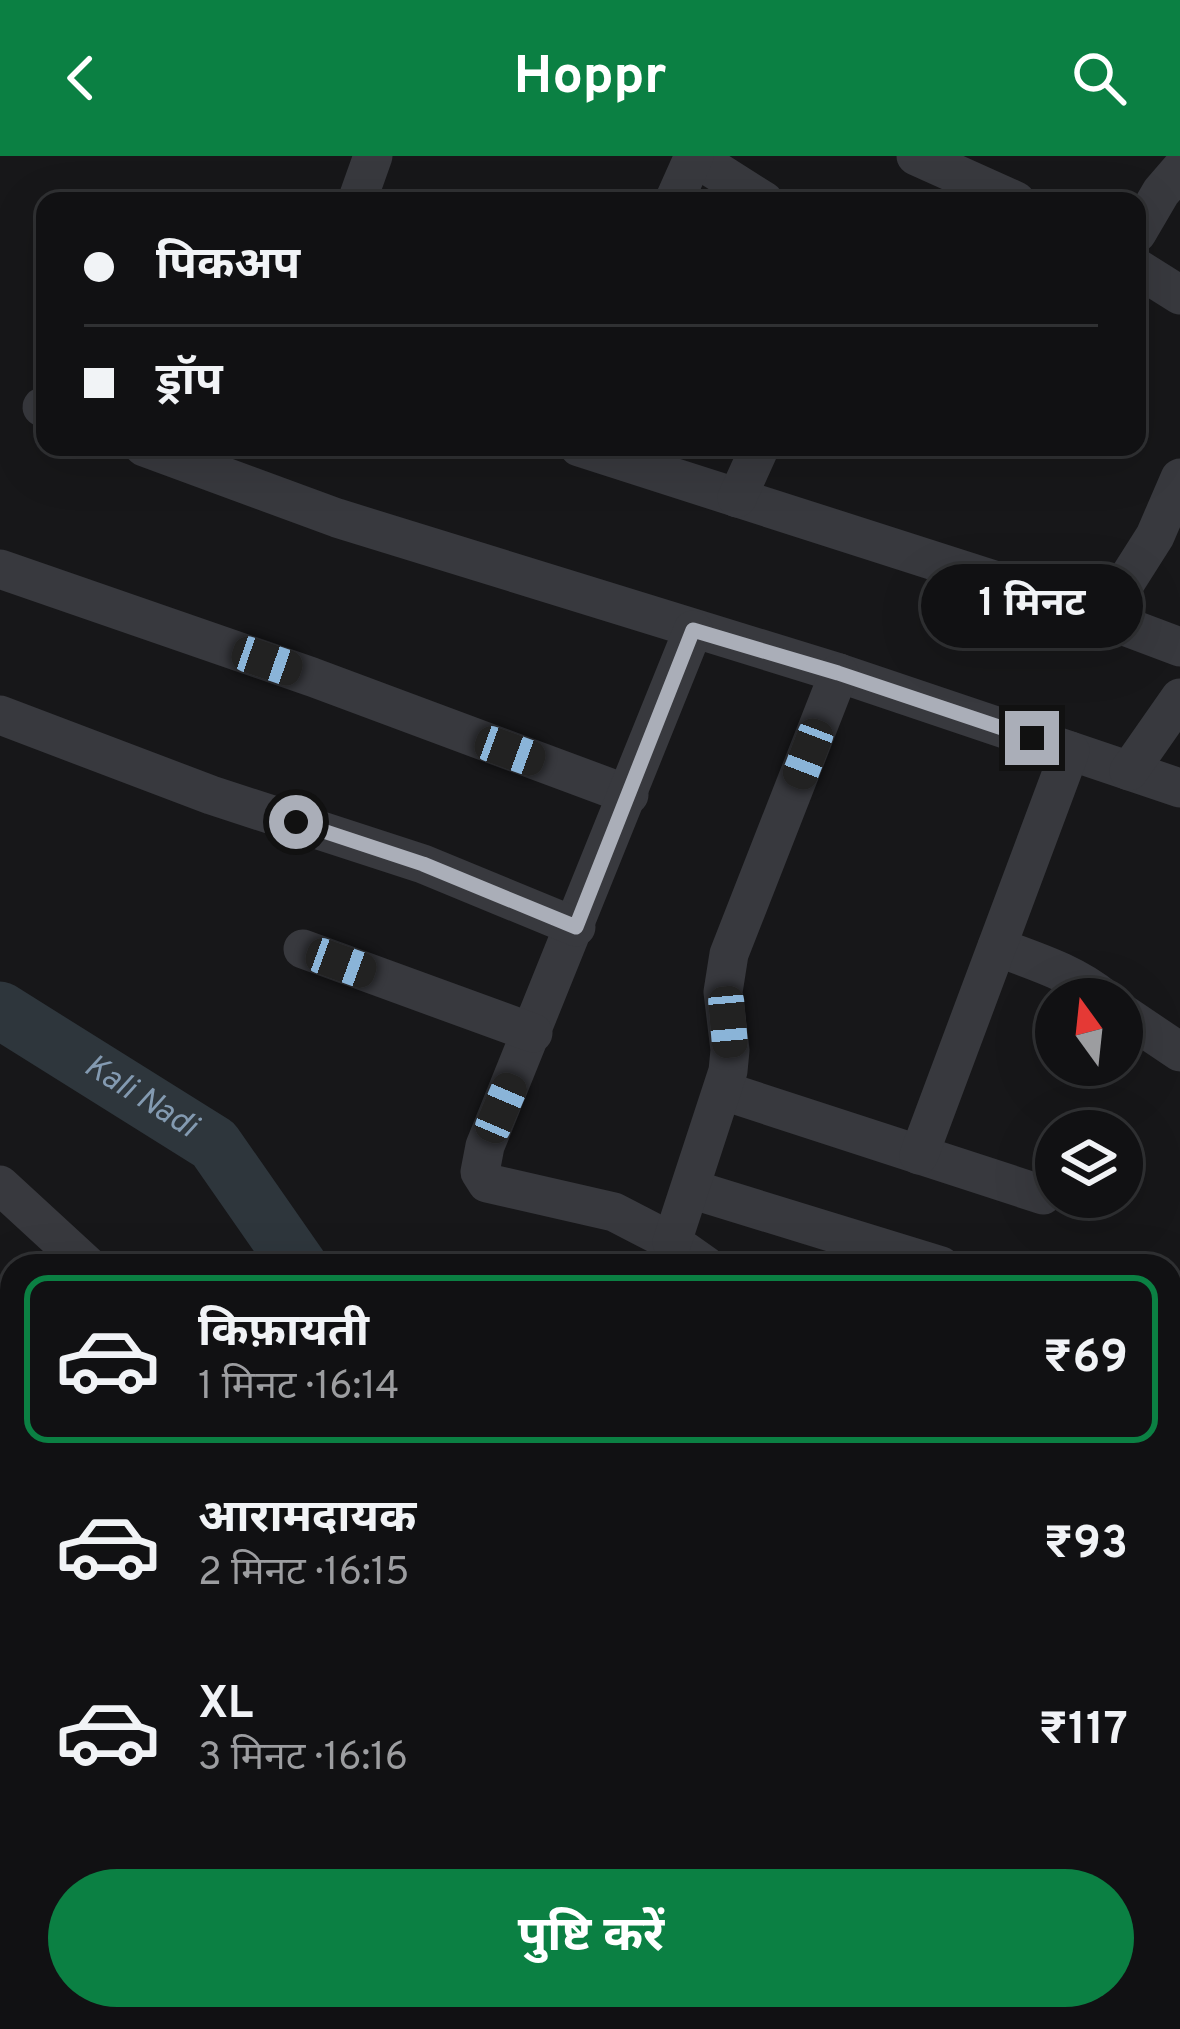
<!DOCTYPE html>
<html lang="hi">
<head>
<meta charset="utf-8">
<style>
	body { margin:0; font-family:Overpass,"Noto Sans Devanagari",sans-serif; background:#1e1f21; color:#f1f3f6; height:100vh; display:flex; flex-direction:column; font-size:45px; white-space:nowrap }
	* { box-sizing:border-box; margin:0 }
	p { font-size:39px; color:#9c9da0 }
	.icon { flex:none; width:66px; height:66px; fill:none; stroke:currentColor; stroke-width:2; stroke-linecap:round; stroke-linejoin:round }
	.map { position:relative; flex:1; overflow:hidden }
	.sheet { position:absolute; left:0px; top:1098px; width:1182px; height:777px; display:flex; flex-direction:column; background:#111113; border-radius:36px 36px 0 0; box-shadow:0 12px 48px #0002,0 0 0 3px #303133 }
	.sheet>* { flex:none }
	.top-card { position:absolute; left:36px; top:36px; width:1110px; height:264px; border-radius:24px; box-shadow:0 12px 48px #0002,0 0 0 3px #303133; display:grid; align-content:center; height:264px; padding:0 48px; background:#111113 }
	.needle { width:78px; rotate:345deg }
	.tools { position:absolute; left:1035px; top:822px; display:grid; gap:24px }
	.tools a { display:grid; place-items:center; width:108px; height:108px; border-radius:50%; background:#111113; box-shadow:0 12px 48px #0002,0 0 0 3px #303133; font-size:60px }
	.end { position:absolute; width:54px; height:54px; margin:-27px; border:15px solid #aaaeb8; background:#111; box-shadow:0 0 0 6px #111 }
	.from { border-radius:50% }
	.bubble { position:absolute; height:84px; border-radius:42px; background:#111113; box-shadow:0 12px 48px #0002,0 0 0 3px #303133; font-size:39px; font-weight:700; line-height:84px; text-align:center }
	.car { position:absolute; width:36px; height:72px; margin:-36px -18px; border-radius:15px; box-shadow:0 0 9px 3px #0007; background:linear-gradient(#222 24%,#8ab4d8 0 40%,#222 0 76%,#8ab4d8 0 86%,#222 0) }
	.top-card b { display:flex; align-items:center; gap:42px; height:114px; font-size:45px }
	.top-card b+b { border-top:3px solid #303133 }
	.top-card i { width:30px; height:30px; background:#f1f3f6 }
	ul { padding:21px 0 0; list-style:none }
	li { display:flex; align-items:center; gap:36px; height:168px; margin:0 24px 18px; padding:0 24px; border:6px solid transparent; border-radius:24px }
	li div { flex:1 }
	li b { display:block; font-size:45px }
	li em { font-style:normal; font-weight:700 }
	li.on { border-color:#0b8043 }
	li>.icon { width:108px; height:108px; stroke-width:1.5 }
	.primary-button { display:flex; gap:24px; margin-top:auto; padding:24px 48px }
	.primary-button a { flex:1; height:138px; border-radius:72px; background:#0b8043; color:#fff; font-size:48px; font-weight:700; line-height:138px; text-align:center }
	header { display:flex; justify-content:space-between; align-items:center; height:156px; padding:0 48px; background:#0b8043; color:#fff; font-size:54px; font-weight:700 }
	.map>svg:first-child { display:block }
	.water { fill:#2e363c }
	.lines { fill:none; stroke-linecap:round; stroke-linejoin:round }
	.river { stroke:#2e363c; stroke-width:57 }
	.street { stroke:#38393e; stroke-width:39 }
	.route { stroke:#aaaeb8; stroke-width:15 }
	.labels { text-anchor:middle; dominant-baseline:central; stroke-width:9; stroke-linejoin:round; paint-order:stroke }
	.water-label { font-size:33px; font-style:italic; fill:#839ab1; stroke:#121214 }
</style>
</head>
<body>
<header><svg class="icon" aria-label="back" viewBox="0 0 24 24"><path d="M15 5l-7 7 7 7"/></svg>Hoppr<svg class="icon" aria-label="search" viewBox="0 0 24 24"><circle cx="10" cy="10" r="6"/><path d="M15 15l6 6"/></svg></header>
<div class="map">
<svg width="1180" height="1873" viewBox="0 0 1180 1873">
	<rect width="100%" height="100%" fill="#171719"/>
	<g class="water">
		<polygon points="1180,1617 1180,1726 1170,1725 1170,1619"/>
		<polygon points="1180,1784 1180,1873 937,1873 919,1863 1170,1863 1170,1789"/>
	</g>
	<g class="lines">
		<path class="river" id="s1" d="M0 854 214 988 299 1110"/>
		<g class="street">
			<polyline points="693,0 764,45"/>
			<polyline points="916,0 1016,45"/>
			<polyline points="357,45 373,0"/>
			<polyline points="674,45 694,0"/>
			<polyline points="1137,77 1161,36 1180,14"/>
			<polyline points="1137,112 1180,139"/>
			<polyline points="42,251 45,252"/>
			<polyline points="144,291 337,362 839,517 1180,632"/>
			<polyline points="579,291 1047,441 1180,491"/>
			<polyline points="737,342 760,291"/>
			<polyline points="0,413 312,521 629,639"/>
			<polyline points="1103,462 1155,380 1180,322"/>
			<polyline points="693,474 485,990 480,1016 487,1027 614,1056 672,1086 706,1110"/>
			<polyline points="0,559 211,639 423,708 576,771"/>
			<polyline points="1129,615 1180,542"/>
			<path d="M997 791C1034 805 1074 817 1105 843"/>
			<polyline points="303,793 533,877"/>
			<polyline points="1122,857 1180,896"/>
			<polyline points="724,935 1043,1039"/>
			<polyline points="919,999 1070,595"/>
			<polyline points="0,1029 88,1110"/>
			<polyline points="691,1033 941,1110"/>
			<polyline points="672,1086 728,915 730,894 723,836 729,798 839,517"/>
			<polyline points="0,1195 12,1207"/>
			<polyline points="0,1665 12,1670"/>
			<polyline points="420,1863 447,1873"/>
			<polyline points="727,1863 748,1873"/>
			<polyline points="156,1873 160,1863"/>
		</g>
	</g>
	<g class="lines">
		<polyline class="route" points="296,666 423,708 576,771 693,474 838,517 1032,582"/>
	</g>
	<g class="labels">
		<g class="water-label">
			<text stroke="none"><textPath href="#s1" startOffset="165">Kali Nadi</textPath></text>
		</g>
	</g>
</svg>
<div class="tools">
<a><svg class="needle" viewBox="-14 -14 28 28"><path d="M0-13l5 13h-10z" fill="#e53935"/><path d="M0 13l5-13h-10z" fill="#9c9da0"/></svg></a>
<a><svg class="icon" aria-label="layers" viewBox="0 0 24 24"><path d="M12 4l9 5-9 5-9-5zM3 14l9 5 9-5"/></svg></a>
</div>
<i class="end from" style="left:296px;top:666px"></i>
<i class="end" style="left:1032px;top:582px"></i>
<div class="bubble" style="left:921px;top:408px;width:222px">1 मिनट</div>
<i class="car" style="left:267px;top:505px;rotate:109deg"></i>
<i class="car" style="left:510px;top:595px;rotate:110deg"></i>
<i class="car" style="left:808px;top:598px;rotate:201deg"></i>
<i class="car" style="left:341px;top:807px;rotate:110deg"></i>
<i class="car" style="left:728px;top:866px;rotate:175deg"></i>
<i class="car" style="left:501px;top:952px;rotate:23deg"></i>
<div class="top-card">
<b><i class="from"></i>पिकअप</b>
<b><i></i>ड्रॉप</b>
</div>
<section class="sheet">
<ul>
<li class="on"><svg class="icon" aria-label="car" viewBox="0 0 24 24"><path d="M5 17H2v-5l4-1 3-4h7l3 4 3 1v5h-3M9 17h6M6 11h13"/><circle cx="7" cy="17" r="2"/><circle cx="17" cy="17" r="2"/></svg><div><b>किफ़ायती</b><p>1 मिनट · 16:14</p></div><em>₹69</em></li>
<li><svg class="icon" aria-label="car" viewBox="0 0 24 24"><path d="M5 17H2v-5l4-1 3-4h7l3 4 3 1v5h-3M9 17h6M6 11h13"/><circle cx="7" cy="17" r="2"/><circle cx="17" cy="17" r="2"/></svg><div><b>आरामदायक</b><p>2 मिनट · 16:15</p></div><em>₹93</em></li>
<li><svg class="icon" aria-label="car" viewBox="0 0 24 24"><path d="M5 17H2v-5l4-1 3-4h7l3 4 3 1v5h-3M9 17h6M6 11h13"/><circle cx="7" cy="17" r="2"/><circle cx="17" cy="17" r="2"/></svg><div><b>XL</b><p>3 मिनट · 16:16</p></div><em>₹117</em></li>
</ul>
<div class="primary-button"><a>पुष्टि करें</a></div>
</section>
</div>
</body>
</html>
